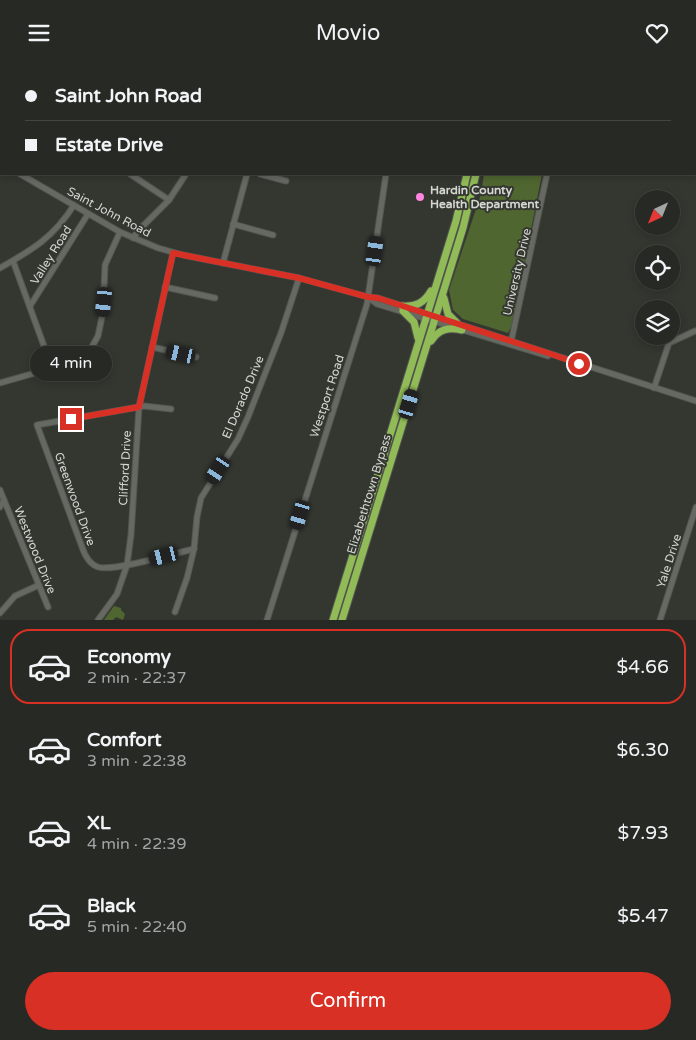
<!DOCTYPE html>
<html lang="en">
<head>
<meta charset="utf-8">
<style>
	body { margin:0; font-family:"Varela Round",sans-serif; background:#333531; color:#f1f3f6; height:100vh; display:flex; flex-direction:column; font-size:19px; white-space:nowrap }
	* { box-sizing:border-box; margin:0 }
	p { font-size:16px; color:#a4a6a6 }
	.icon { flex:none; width:28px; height:28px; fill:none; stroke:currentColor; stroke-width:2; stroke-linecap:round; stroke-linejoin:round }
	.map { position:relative; height:555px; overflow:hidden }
	.drawer { display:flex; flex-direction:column; background:#272924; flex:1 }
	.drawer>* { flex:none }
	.top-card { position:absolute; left:0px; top:0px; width:696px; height:110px; box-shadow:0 2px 8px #0003,0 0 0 1px #434541; display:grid; align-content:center; height:110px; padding:0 25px; background:#272924 }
	.needle { width:32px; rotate:223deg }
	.buttons { position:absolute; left:635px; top:125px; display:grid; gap:10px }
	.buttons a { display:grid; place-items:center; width:45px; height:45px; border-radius:50%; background:#272924; box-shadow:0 2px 8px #0003,0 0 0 1px #434541; font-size:25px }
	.end { position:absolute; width:22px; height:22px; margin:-11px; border:6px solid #d93025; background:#fff; box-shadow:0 0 0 2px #fff }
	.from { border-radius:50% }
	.bubble { position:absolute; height:35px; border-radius:18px; background:#272924; box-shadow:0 2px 8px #0003,0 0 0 1px #434541; font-size:16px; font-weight:600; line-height:35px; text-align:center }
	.car { position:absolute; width:15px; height:30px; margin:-15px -8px; border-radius:6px; box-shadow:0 0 4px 1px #0007; background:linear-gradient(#222 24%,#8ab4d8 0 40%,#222 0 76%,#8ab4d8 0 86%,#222 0) }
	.top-card b { display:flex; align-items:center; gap:18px; height:48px; font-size:19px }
	.top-card b+b { border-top:1px solid #434541 }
	.top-card i { width:12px; height:12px; background:#f1f3f6 }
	ul { padding:9px 0 0; list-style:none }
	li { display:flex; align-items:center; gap:15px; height:75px; margin:0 10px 8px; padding:0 15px; border:2px solid transparent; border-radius:20px }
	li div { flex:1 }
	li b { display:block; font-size:19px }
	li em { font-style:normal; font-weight:600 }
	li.selected { border-color:#d93025 }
	li>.icon { width:45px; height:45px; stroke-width:1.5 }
	.button { display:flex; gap:10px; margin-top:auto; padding:10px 25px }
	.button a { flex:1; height:58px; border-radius:30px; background:#d93025; color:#fff; font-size:20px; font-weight:600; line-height:58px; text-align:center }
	header { display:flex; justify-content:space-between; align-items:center; height:65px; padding:0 25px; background:#272924; font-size:22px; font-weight:600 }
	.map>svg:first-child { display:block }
	.built { fill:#3b4134 }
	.green { fill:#4f6630 }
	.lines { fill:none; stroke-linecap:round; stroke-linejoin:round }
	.minor-casing { stroke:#525550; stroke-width:7 }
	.highway-casing { stroke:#525550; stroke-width:9 }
	.minor { stroke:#666962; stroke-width:5 }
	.highway { stroke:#91bb56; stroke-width:7 }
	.route { stroke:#d93025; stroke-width:6 }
	.poi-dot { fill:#ff85de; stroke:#343730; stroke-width:2 }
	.labels { text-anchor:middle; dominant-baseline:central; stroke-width:4; stroke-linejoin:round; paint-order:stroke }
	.poi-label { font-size:12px; font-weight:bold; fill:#d4d6d2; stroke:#343730; text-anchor:start }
	.street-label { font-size:12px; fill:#d4d6d2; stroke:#343730 }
</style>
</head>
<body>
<header><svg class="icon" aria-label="menu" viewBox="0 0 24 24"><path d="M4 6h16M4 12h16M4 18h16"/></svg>Movio<svg class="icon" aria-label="heart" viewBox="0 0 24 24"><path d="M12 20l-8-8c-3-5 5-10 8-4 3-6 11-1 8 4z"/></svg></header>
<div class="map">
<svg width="696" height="555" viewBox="0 0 696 555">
	<rect width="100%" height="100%" fill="#343730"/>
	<polygon class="built" points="607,0 696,0 696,37 695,1"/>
	<g class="green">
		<polygon points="484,109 542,109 512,260 508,268 463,254 453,245 449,225 481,129"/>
		<polygon points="114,541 121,543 121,545 125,549 123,555 116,552 113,555 104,555"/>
	</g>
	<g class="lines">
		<defs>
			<g id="minor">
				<polyline points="17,0 17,1"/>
				<polyline points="77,0 78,1"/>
				<polyline points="125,0 126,1"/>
				<polyline points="173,0 173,1"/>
				<polyline points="235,0 236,1"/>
				<polyline points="134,1 137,0"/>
				<polyline points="401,1 401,0"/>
				<polyline points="559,1 559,0"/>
				<polyline points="569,1 569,0"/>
				<polyline points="0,58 1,61"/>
				<polyline points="0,79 1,76"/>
				<polyline points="0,99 1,100"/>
				<polyline points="20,109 120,167 158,183 183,190 299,213 368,232 378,233 696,336"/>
				<polyline points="130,109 169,135"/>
				<polyline points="260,109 286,116"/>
				<polyline points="233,159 273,170"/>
				<polyline points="133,173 138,166 169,135 186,109"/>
				<polyline points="13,196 52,303"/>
				<polyline points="223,198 247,109"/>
				<path d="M0 203C32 185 54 172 74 140"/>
				<polyline points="165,222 215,233"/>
				<polyline points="369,233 377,239 548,291"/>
				<polyline points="30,241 88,149"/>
				<polyline points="511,277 547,109"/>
				<polyline points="152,282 196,292"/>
				<polyline points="0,318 70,298 82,293 89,287 98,271 103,247 105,200 120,167"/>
				<polyline points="654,323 669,278 695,266"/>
				<path d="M171 344 144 341 37 360 82 482C85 491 89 499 98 502 113 507 176 488 194 484"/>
				<polyline points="0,425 4,435 0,442"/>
				<polyline points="4,435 48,542"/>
				<polyline points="175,547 187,513 194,484 197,452 201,433 238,374 248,352 281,268 299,213"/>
				<polyline points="0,548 15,531 39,520"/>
				<polyline points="98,555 117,529 127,500 131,470 139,342 173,188"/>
				<polyline points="267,555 367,239 386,109"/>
				<polyline points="660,555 696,442"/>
			</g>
			<g id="highway">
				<polyline points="473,0 473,1"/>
				<polyline points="482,0 482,1"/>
				<polyline points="444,233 448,249 457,258"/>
				<path d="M402 241C416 242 424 238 431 226"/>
				<polyline points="403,246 414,257 418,273"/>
				<path d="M431 276C439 264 448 262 462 265"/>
				<polyline points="333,555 456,156 467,109"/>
				<polyline points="342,555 463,163 476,109"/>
			</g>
		</defs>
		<use href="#minor" class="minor-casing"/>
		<use href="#highway" class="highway-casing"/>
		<use href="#minor" class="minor"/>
		<use href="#highway" class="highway"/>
	</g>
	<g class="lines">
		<polyline class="route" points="71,354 139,342 173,188 299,213 368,232 378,233 554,290 579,299"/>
	</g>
	<circle class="poi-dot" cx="420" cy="132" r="5"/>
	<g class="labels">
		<g class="poi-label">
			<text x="430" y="125">Hardin County<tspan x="430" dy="14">Health Department</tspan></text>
		</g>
		<g class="street-label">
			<text transform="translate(109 147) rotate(28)">Saint John Road</text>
			<text transform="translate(51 190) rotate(-58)">Valley Road</text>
			<text transform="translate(517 207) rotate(-77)">University Drive</text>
			<text transform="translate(327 331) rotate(-72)">Westport Road</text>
			<text transform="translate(243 332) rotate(-67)">El Dorado Drive</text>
			<text transform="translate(125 403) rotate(-87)">Clifford Drive</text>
			<text transform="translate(369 429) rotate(-73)">Elizabethtown Bypass</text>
			<text transform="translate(75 434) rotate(70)">Greenwood Drive</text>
			<text transform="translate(35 485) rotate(68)">Westwood Drive</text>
			<text transform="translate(669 496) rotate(-72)">Yale Drive</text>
		</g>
	</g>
</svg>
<div class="buttons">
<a><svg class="needle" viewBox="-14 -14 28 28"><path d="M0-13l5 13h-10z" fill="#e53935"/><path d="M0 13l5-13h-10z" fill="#a4a6a6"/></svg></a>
<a><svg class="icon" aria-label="locate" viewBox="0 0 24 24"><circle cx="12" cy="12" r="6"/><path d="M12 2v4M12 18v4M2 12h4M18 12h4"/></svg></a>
<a><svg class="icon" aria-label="layers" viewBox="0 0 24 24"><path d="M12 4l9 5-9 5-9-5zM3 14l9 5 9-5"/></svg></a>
</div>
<i class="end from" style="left:579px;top:299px"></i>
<i class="end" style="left:71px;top:354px"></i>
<div class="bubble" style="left:30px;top:281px;width:82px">4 min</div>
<i class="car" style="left:375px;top:186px;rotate:8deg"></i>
<i class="car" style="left:104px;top:237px;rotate:186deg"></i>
<i class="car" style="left:181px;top:289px;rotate:283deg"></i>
<i class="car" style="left:409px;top:339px;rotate:17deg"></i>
<i class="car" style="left:218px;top:405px;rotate:213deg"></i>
<i class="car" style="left:300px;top:450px;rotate:197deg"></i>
<i class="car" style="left:164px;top:491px;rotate:256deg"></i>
<div class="top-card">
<b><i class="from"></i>Saint John Road</b>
<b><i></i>Estate Drive</b>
</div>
</div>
<section class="drawer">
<ul>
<li class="selected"><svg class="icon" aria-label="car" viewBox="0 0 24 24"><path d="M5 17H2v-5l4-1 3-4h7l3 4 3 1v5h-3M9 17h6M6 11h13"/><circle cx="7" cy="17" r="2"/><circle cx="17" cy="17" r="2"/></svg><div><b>Economy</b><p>2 min · 22:37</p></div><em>$4.66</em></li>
<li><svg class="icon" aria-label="car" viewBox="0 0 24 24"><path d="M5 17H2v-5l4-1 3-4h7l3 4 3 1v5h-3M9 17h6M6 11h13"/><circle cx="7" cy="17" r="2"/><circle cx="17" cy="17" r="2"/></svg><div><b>Comfort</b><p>3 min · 22:38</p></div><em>$6.30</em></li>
<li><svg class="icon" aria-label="car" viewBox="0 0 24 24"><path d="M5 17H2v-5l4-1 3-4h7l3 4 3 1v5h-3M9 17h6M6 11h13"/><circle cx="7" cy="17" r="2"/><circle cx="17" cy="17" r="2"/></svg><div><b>XL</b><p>4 min · 22:39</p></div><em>$7.93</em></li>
<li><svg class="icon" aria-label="car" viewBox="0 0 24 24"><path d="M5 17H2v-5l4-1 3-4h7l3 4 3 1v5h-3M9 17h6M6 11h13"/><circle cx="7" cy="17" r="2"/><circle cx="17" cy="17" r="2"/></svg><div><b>Black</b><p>5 min · 22:40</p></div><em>$5.47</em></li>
</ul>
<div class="button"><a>Confirm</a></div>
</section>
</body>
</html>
